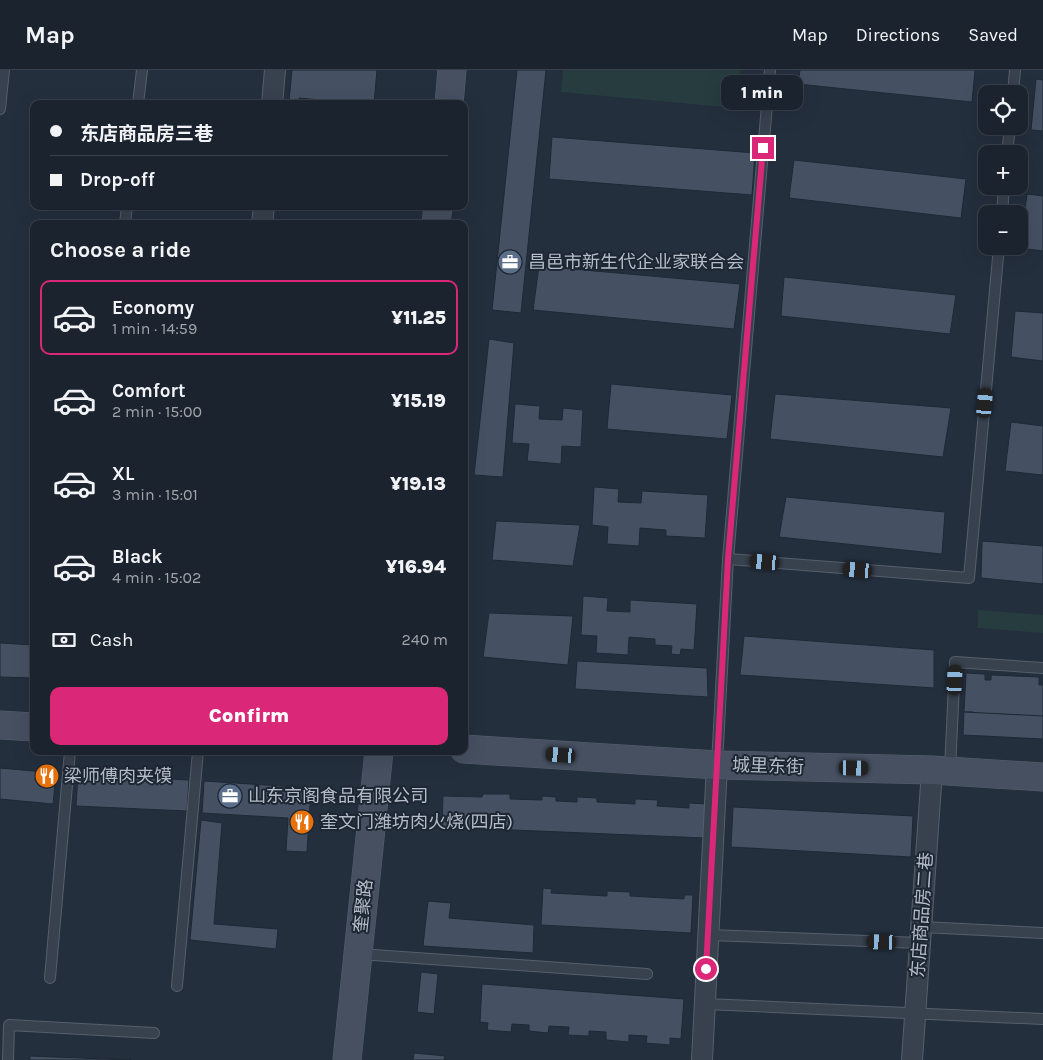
<!DOCTYPE html>
<html lang="en">
<head>
<meta charset="utf-8">
<style>
	body { margin:0; font-family:Karla,"Noto Sans SC",sans-serif; background:#282f3a; color:#f1f3f6; height:100vh; display:flex; flex-direction:column; font-size:19px; white-space:nowrap }
	* { box-sizing:border-box; margin:0 }
	p { font-size:16px; color:#a0a4aa }
	.icon { flex:none; width:28px; height:28px; fill:none; stroke:currentColor; stroke-width:2; stroke-linecap:round; stroke-linejoin:round }
	.map { position:relative; flex:1; overflow:hidden }
	.drawer { position:absolute; left:30px; top:150px; width:438px; height:535px; display:flex; flex-direction:column; background:#1b232e; border-radius:10px; box-shadow:0 5px 20px #0002,0 0 0 1px #39404a }
	.drawer>* { flex:none }
	.hud { position:absolute; left:30px; top:30px; width:438px; height:110px; border-radius:10px; box-shadow:0 5px 20px #0002,0 0 0 1px #39404a; display:grid; align-content:center; height:110px; padding:0 20px; background:#1b232e }
	.fabs { position:absolute; left:978px; top:15px; display:grid; gap:10px }
	.fabs a { display:grid; place-items:center; width:50px; height:50px; border-radius:10px; background:#1b232e; box-shadow:0 5px 20px #0002,0 0 0 1px #39404a; font-size:25px }
	.end { position:absolute; width:22px; height:22px; margin:-11px; border:6px solid #db2777; background:#fff; box-shadow:0 0 0 2px #fff }
	.from { border-radius:50% }
	.bubble { position:absolute; height:35px; border-radius:10px; background:#1b232e; box-shadow:0 5px 20px #0002,0 0 0 1px #39404a; font-size:16px; font-weight:800; line-height:35px; text-align:center }
	.car { position:absolute; width:15px; height:30px; margin:-15px -8px; border-radius:6px; box-shadow:0 0 4px 1px #0007; background:linear-gradient(#222 24%,#8ab4d8 0 40%,#222 0 76%,#8ab4d8 0 86%,#222 0) }
	.hud b { display:flex; align-items:center; gap:18px; height:48px; font-size:19px }
	.hud b+b { border-top:1px solid #39404a }
	.hud i { width:12px; height:12px; background:#f1f3f6 }
	ul { padding:0; list-style:none }
	li { display:flex; align-items:center; gap:15px; height:75px; margin:0 10px 8px; padding:0 10px; border:2px solid transparent; border-radius:10px }
	li div { flex:1 }
	li b { display:block; font-size:19px }
	li em { font-style:normal; font-weight:800 }
	li.active { border-color:#db2777 }
	li>.icon { width:45px; height:45px; stroke-width:1.5 }
	h2 { padding:0 20px; font-size:22px; line-height:60px }
	.pay { display:flex; align-items:center; gap:12px; height:55px; padding:0 20px; font-size:19px }
	.pay p { margin-inline-start:auto }
	.primary-button { display:flex; gap:10px; margin-top:auto; padding:10px 20px }
	.primary-button a { flex:1; height:58px; border-radius:10px; background:#db2777; color:#fff; font-size:20px; font-weight:800; line-height:58px; text-align:center }
	header { display:flex; align-items:center; gap:30px; box-sizing:border-box; height:70px; padding:0 25px; background:#1b232e; border-bottom:1px solid #39404a }
	header strong { font-size:24px }
	nav { display:flex; gap:28px; margin-inline-start:auto; font-size:18px }
	.map>svg:first-child { display:block }
	.green { fill:#263c3f }
	.building { fill:#455162; stroke:#1f2835 }
	.lines { fill:none; stroke-linecap:round; stroke-linejoin:round }
	.lane-casing { stroke:#565f6c; stroke-width:12 }
	.street-casing { stroke:#565f6c; stroke-width:22 }
	.secondary-casing { stroke:#565f6c; stroke-width:29 }
	.lane { stroke:#38414e; stroke-width:10 }
	.street { stroke:#38414e; stroke-width:20 }
	.secondary { stroke:#465061; stroke-width:28 }
	.route { stroke:#db2777; stroke-width:6 }
	.labels { text-anchor:middle; dominant-baseline:central; stroke-width:4; stroke-linejoin:round; paint-order:stroke }
	.poi-label { font-size:18px; fill:#b4bcc9; stroke:#1d2633; text-anchor:start }
	.street-label { font-size:18px; fill:#b4bcc9; stroke:#1d2633 }
</style>
</head>
<body>
<header>
<strong>Map</strong>
<nav><a>Map</a><a>Directions</a><a>Saved</a></nav>
</header>
<div class="map">
<svg width="1043" height="990" viewBox="0 0 1043 990">
	<rect width="100%" height="100%" fill="#242f3e"/>
	<g class="green">
		<polygon points="563,0 740,0 736,38 561,22"/>
		<polygon points="978,540 1043,545 1043,563 978,558"/>
	</g>
	<g class="building">
		<polygon points="292,0 377,0 374,34 321,34 321,30 299,28 299,31 289,31"/>
		<polygon points="517,0 546,0 521,243 492,240"/>
		<polygon points="800,0 975,0 972,32 798,14"/>
		<polygon points="1036,9 1043,10 1043,61 1031,60"/>
		<polygon points="552,67 755,83 752,125 549,109"/>
		<polygon points="794,90 966,109 961,148 789,128"/>
		<polygon points="1027,124 1043,126 1043,181 1020,178"/>
		<polygon points="539,196 740,214 734,259 533,240"/>
		<polygon points="784,207 956,225 950,264 781,246"/>
		<polygon points="1015,241 1043,243 1043,291 1011,287"/>
		<polygon points="489,269 514,273 503,407 474,405"/>
		<polygon points="611,314 732,325 727,369 607,359"/>
		<polygon points="775,324 951,338 943,387 770,369"/>
		<polygon points="515,334 540,336 539,349 562,350 563,338 583,340 581,377 562,376 561,394 527,391 529,374 512,373"/>
		<polygon points="1011,352 1043,356 1043,405 1005,401"/>
		<polygon points="594,417 619,419 618,432 641,433 642,421 708,425 705,468 666,466 666,460 640,458 639,476 607,474 608,457 592,455"/>
		<polygon points="786,427 945,442 942,484 779,467"/>
		<polygon points="496,451 580,455 573,496 492,490"/>
		<polygon points="982,471 1043,476 1043,514 981,508"/>
		<polygon points="583,526 608,528 607,541 630,542 630,530 697,534 694,580 681,579 680,585 671,584 672,576 655,575 655,569 629,567 628,585 596,583 597,566 581,565"/>
		<polygon points="489,543 573,546 568,595 483,587"/>
		<polygon points="744,566 934,580 934,618 740,605"/>
		<polygon points="0,573 34,575 34,608 0,607"/>
		<polygon points="577,591 707,598 708,627 575,619"/>
		<polygon points="966,603 985,604 985,610 991,610 991,605 1039,607 1039,615 1043,615 1043,653 1019,651 1020,645 996,644 996,650 972,649 973,642 964,642"/>
		<polygon points="964,642 1043,646 1043,669 963,665"/>
		<polygon points="0,698 56,703 53,734 0,729"/>
		<polygon points="78,705 189,710 187,741 76,736"/>
		<polygon points="204,711 311,718 307,782 286,781 288,748 202,743"/>
		<polygon points="483,724 510,724 510,729 542,730 542,726 556,727 556,731 577,732 577,727 597,728 597,732 635,734 635,729 658,730 657,736 689,738 689,733 707,734 705,768 442,757 443,726 482,727"/>
		<polygon points="733,737 913,746 911,787 731,777"/>
		<polygon points="201,750 222,753 214,854 278,859 276,879 190,870"/>
		<polygon points="543,818 552,819 551,823 607,826 607,821 630,822 630,826 684,829 684,825 693,825 691,863 541,855"/>
		<polygon points="428,831 451,833 449,848 534,855 533,883 423,876"/>
		<polygon points="421,902 438,904 434,944 417,942"/>
		<polygon points="482,914 684,929 681,969 670,968 670,975 646,973 647,966 629,965 629,972 606,970 606,962 589,961 589,966 568,965 569,957 549,956 548,963 529,961 529,955 512,954 511,962 487,960 488,953 480,952"/>
		<polygon points="414,983 445,986 444,990 413,990"/>
		<polygon points="30,986 131,990 30,990"/>
	</g>
	<g class="lines">
		<defs>
			<g id="lane">
				<polyline points="1013,24 1015,0"/>
				<polyline points="138,34 142,0"/>
				<polyline points="0,39 4,0"/>
				<polyline points="1007,84 1010,56"/>
				<polyline points="1002,144 1004,116"/>
				<polyline points="125,154 127,136"/>
				<polyline points="728,489 969,508 999,176"/>
				<polyline points="717,694 728,489 770,0"/>
				<polyline points="950,700 955,592 1043,598"/>
				<polyline points="922,857 1043,863"/>
				<polyline points="708,865 920,873"/>
				<polyline points="359,884 647,904"/>
				<polyline points="50,908 70,681"/>
				<polyline points="177,916 198,681"/>
				<polyline points="705,934 1043,949"/>
				<polyline points="8,990 9,955 154,963"/>
			</g>
			<g id="street">
				<polyline points="272,34 275,0"/>
				<polyline points="262,154 264,136"/>
				<polyline points="702,990 717,695"/>
				<polyline points="912,990 932,700"/>
			</g>
			<g id="secondary">
				<polyline points="449,34 452,0"/>
				<polyline points="436,154 438,136"/>
				<polyline points="0,655 34,657"/>
				<polyline points="464,679 717,695 932,700 1043,707"/>
				<polyline points="347,990 379,681"/>
			</g>
		</defs>
		<use href="#lane" class="lane-casing"/>
		<use href="#street" class="street-casing"/>
		<use href="#secondary" class="secondary-casing"/>
		<use href="#lane" class="lane"/>
		<use href="#street" class="street"/>
		<use href="#secondary" class="secondary"/>
	</g>
	<g class="lines">
		<polyline class="route" points="706,899 728,489 763,78"/>
	</g>
	<defs>
		<symbol id="office-disc" viewBox="-11 -11 22 22"><circle r="9.5" fill="#5c6f8a" stroke="#1d2633"/><path d="M-6-3h4V-5.5h4V-3h4V5H-6ZM-1-4.5V-3h2v-1.5ZM-6 0V1H6V0Z" fill="#fff"/></symbol>
		<symbol id="restaurant-disc" viewBox="-11 -11 22 22"><circle r="9.5" fill="#e8710a" stroke="#1d2633"/><path d="M-5-6h1v4h1v-4h1v4h1v-4h1v5L-1.5 .5V6h-2V.5L-5-1ZM5-6V6H3V1.5H1.5Q1.5-4 5-6Z" fill="#fff"/></symbol>
	</defs>
	<g fill-rule="evenodd">
		<use href="#office-disc" x="496" y="178" width="28" height="28"/>
		<use href="#restaurant-disc" x="33" y="692" width="28" height="28"/>
		<use href="#office-disc" x="216" y="712" width="28" height="28"/>
		<use href="#restaurant-disc" x="288" y="738" width="28" height="28"/>
	</g>
	<g class="labels">
		<g class="poi-label">
			<text x="528" y="192">昌邑市新生代企业家联合会</text>
			<text x="64" y="706">梁师傅肉夹馍</text>
			<text x="248" y="726">山东京阁食品有限公司</text>
			<text x="320" y="752">奎文门潍坊肉火烧(四店)</text>
		</g>
		<g class="street-label">
			<text transform="translate(768 696) rotate(2)">城里东街</text>
			<text transform="translate(363 836) rotate(-84)">奎聚路</text>
			<text transform="translate(922 845) rotate(-86)">东店商品房二巷</text>
		</g>
	</g>
</svg>
<div class="fabs">
<a><svg class="icon" aria-label="locate" viewBox="0 0 24 24"><circle cx="12" cy="12" r="6"/><path d="M12 2v4M12 18v4M2 12h4M18 12h4"/></svg></a>
<a>+</a>
<a>−</a>
</div>
<i class="end from" style="left:706px;top:899px"></i>
<i class="end" style="left:763px;top:78px"></i>
<div class="bubble" style="left:721px;top:5px;width:82px">1 min</div>
<i class="car" style="left:985px;top:333px;rotate:5deg"></i>
<i class="car" style="left:765px;top:492px;rotate:275deg"></i>
<i class="car" style="left:858px;top:500px;rotate:275deg"></i>
<i class="car" style="left:955px;top:610px;rotate:3deg"></i>
<i class="car" style="left:561px;top:685px;rotate:274deg"></i>
<i class="car" style="left:854px;top:698px;rotate:91deg"></i>
<i class="car" style="left:882px;top:872px;rotate:272deg"></i>
<div class="hud">
<b><i class="from"></i>东店商品房三巷</b>
<b><i></i>Drop-off</b>
</div>
<section class="drawer">
<h2>Choose a ride</h2>
<ul>
<li class="active"><svg class="icon" aria-label="car" viewBox="0 0 24 24"><path d="M5 17H2v-5l4-1 3-4h7l3 4 3 1v5h-3M9 17h6M6 11h13"/><circle cx="7" cy="17" r="2"/><circle cx="17" cy="17" r="2"/></svg><div><b>Economy</b><p>1 min · 14:59</p></div><em>¥11.25</em></li>
<li><svg class="icon" aria-label="car" viewBox="0 0 24 24"><path d="M5 17H2v-5l4-1 3-4h7l3 4 3 1v5h-3M9 17h6M6 11h13"/><circle cx="7" cy="17" r="2"/><circle cx="17" cy="17" r="2"/></svg><div><b>Comfort</b><p>2 min · 15:00</p></div><em>¥15.19</em></li>
<li><svg class="icon" aria-label="car" viewBox="0 0 24 24"><path d="M5 17H2v-5l4-1 3-4h7l3 4 3 1v5h-3M9 17h6M6 11h13"/><circle cx="7" cy="17" r="2"/><circle cx="17" cy="17" r="2"/></svg><div><b>XL</b><p>3 min · 15:01</p></div><em>¥19.13</em></li>
<li><svg class="icon" aria-label="car" viewBox="0 0 24 24"><path d="M5 17H2v-5l4-1 3-4h7l3 4 3 1v5h-3M9 17h6M6 11h13"/><circle cx="7" cy="17" r="2"/><circle cx="17" cy="17" r="2"/></svg><div><b>Black</b><p>4 min · 15:02</p></div><em>¥16.94</em></li>
</ul>
<div class="pay"><svg class="icon" aria-label="cash" viewBox="0 0 24 24"><path d="M3 7h18v10H3z"/><circle cx="12" cy="12" r="2"/></svg>Cash<p>240 m</p></div>
<div class="primary-button"><a>Confirm</a></div>
</section>
</div>
</body>
</html>
